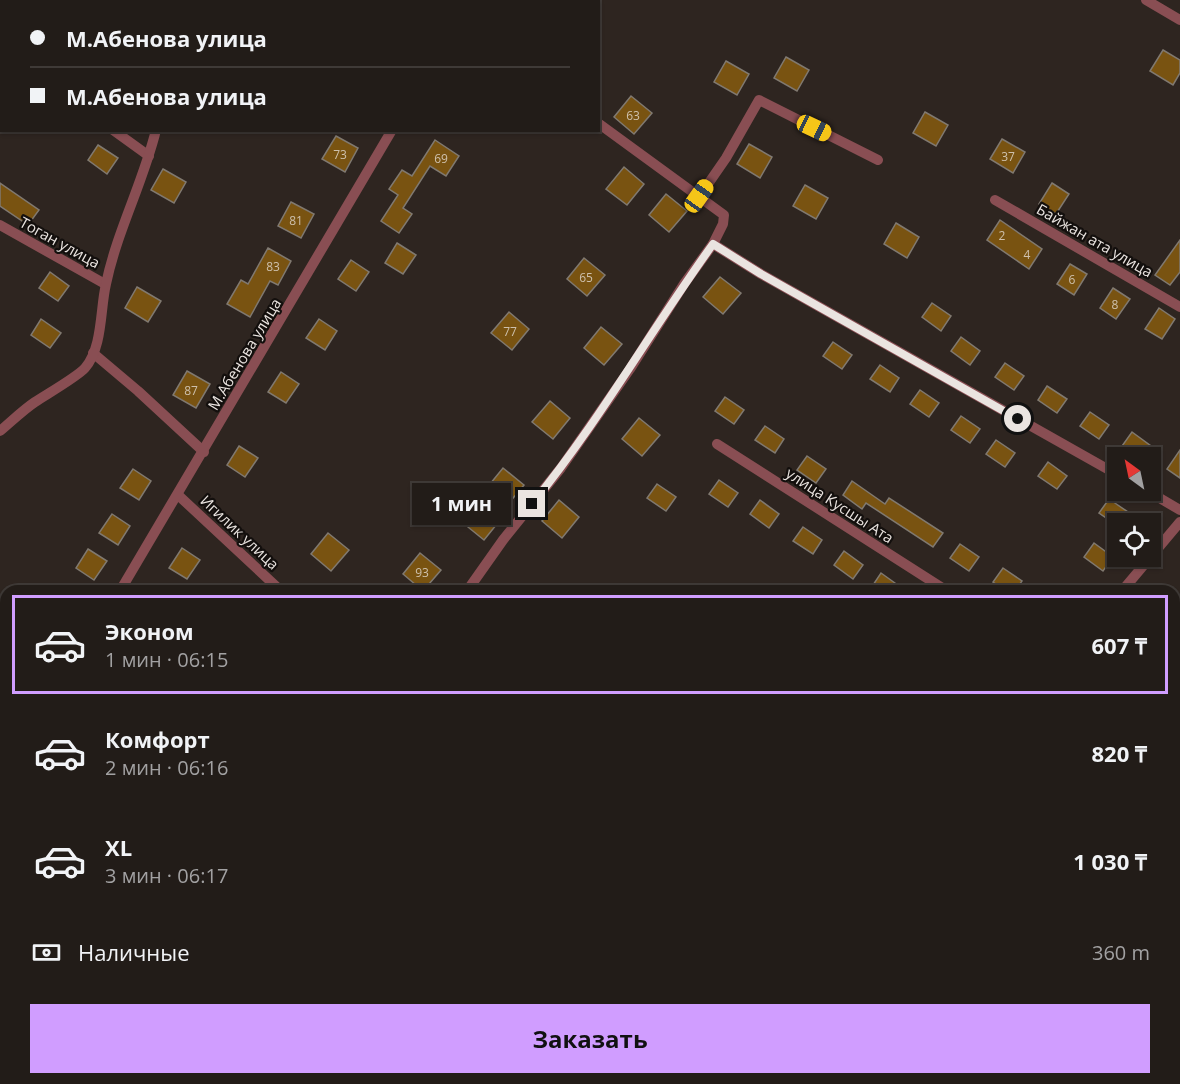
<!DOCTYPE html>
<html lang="ru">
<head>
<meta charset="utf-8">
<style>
	body { margin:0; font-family:"Open Sans",sans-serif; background:#2e2925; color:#f1f3f6; height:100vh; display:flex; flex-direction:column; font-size:22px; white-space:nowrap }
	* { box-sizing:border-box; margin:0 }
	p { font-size:20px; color:#a2a1a2 }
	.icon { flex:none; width:33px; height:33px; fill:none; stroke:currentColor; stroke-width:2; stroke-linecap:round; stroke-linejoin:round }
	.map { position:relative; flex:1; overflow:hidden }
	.details { position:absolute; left:0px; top:585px; width:1180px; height:500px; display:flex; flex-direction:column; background:#221c18; border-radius:18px 18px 0 0; box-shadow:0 2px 4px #0004,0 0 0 2px #3f3a37 }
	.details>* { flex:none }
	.guide { position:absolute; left:0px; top:0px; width:600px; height:132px; box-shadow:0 2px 4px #0004,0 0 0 2px #3f3a37; display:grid; align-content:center; height:132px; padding:0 30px; background:#221c18 }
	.needle { width:39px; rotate:327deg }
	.buttons { position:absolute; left:1107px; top:447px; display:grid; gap:12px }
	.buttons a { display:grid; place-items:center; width:54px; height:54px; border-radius:0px; background:#221c18; box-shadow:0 2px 4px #0004,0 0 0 2px #3f3a37; font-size:30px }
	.end { position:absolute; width:27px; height:27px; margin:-14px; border:8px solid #eae4e0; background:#111; box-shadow:0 0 0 3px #111 }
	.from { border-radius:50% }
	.bubble { position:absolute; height:42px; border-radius:0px; background:#221c18; box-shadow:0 2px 4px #0004,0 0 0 2px #3f3a37; font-size:20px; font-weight:700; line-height:42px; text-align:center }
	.car { position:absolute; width:18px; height:36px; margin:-18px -9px; border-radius:8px; box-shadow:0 0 4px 2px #0007; background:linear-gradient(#f5c518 24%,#345 0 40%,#f5c518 0 76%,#345 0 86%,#f5c518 0) }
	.guide b { display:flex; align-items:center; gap:21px; height:57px; font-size:22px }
	.guide b+b { border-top:2px solid #3f3a37 }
	.guide i { width:15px; height:15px; background:#f1f3f6 }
	ul { padding:10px 0 0; list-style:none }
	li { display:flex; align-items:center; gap:18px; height:99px; margin:0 12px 9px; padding:0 18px; border:3px solid transparent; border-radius:0px }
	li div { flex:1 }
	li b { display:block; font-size:22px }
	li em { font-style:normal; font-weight:700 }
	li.on { border-color:#d09dff }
	li>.icon { width:54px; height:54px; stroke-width:1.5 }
	.pay { display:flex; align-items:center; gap:15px; height:66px; padding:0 30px; font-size:22px }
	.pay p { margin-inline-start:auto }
	.button { display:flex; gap:12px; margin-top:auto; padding:12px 30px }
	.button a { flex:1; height:69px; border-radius:0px; background:#d09dff; color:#111; font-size:24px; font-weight:700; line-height:69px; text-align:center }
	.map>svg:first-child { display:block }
	.building { fill:#795311; stroke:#807970; stroke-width:1.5 }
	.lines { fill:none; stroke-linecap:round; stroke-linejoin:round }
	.minor { stroke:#894e53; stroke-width:10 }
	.route { stroke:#eae4e0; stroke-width:8 }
	.labels { text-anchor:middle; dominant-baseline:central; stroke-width:4.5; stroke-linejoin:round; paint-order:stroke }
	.number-label { font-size:12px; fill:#cec0ac }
	.street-label { font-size:15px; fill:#eae4e0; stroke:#130f0d }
</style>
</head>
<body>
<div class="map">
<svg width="1180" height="1084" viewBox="0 0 1180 1084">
	<rect width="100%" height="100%" fill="#2e2520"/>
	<g class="building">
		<polygon points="1163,50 1180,60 1180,73 1173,85 1150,71"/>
		<polygon points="786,57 809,70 797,91 774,78"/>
		<polygon points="726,61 749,74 737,95 714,82"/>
		<polygon points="631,96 652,113 634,134 614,117"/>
		<polygon points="925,112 948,125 936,146 913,133"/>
		<polygon points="336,136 358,148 345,172 322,159"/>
		<polygon points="1002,139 1025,152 1013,173 990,159"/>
		<polygon points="435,140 459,156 446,176 430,166 403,208 412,214 399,233 381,221 398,195 389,189 402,170 412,176"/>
		<polygon points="749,144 772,157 760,178 737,164"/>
		<polygon points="98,145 118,158 107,174 88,160"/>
		<polygon points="624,167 644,184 627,205 606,189"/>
		<polygon points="163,169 186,182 174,203 151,190"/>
		<polygon points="0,183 39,210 28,225 0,206"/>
		<polygon points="1052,183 1069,194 1056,214 1039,204"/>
		<polygon points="805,185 828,198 816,219 793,206"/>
		<polygon points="666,194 687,211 669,232 649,215"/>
		<polygon points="291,202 314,214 301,238 278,226"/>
		<polygon points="1000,220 1042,249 1029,269 987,240"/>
		<polygon points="896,223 919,237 907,258 884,244"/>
		<polygon points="1180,240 1180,272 1170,285 1155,275"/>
		<polygon points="397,243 416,255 403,274 385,263"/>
		<polygon points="268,248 291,261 278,285 270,281 250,317 227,304 241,280 248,284"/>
		<polygon points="584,258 605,275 587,296 567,279"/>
		<polygon points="351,260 369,272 356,291 338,279"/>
		<polygon points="1070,264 1087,274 1074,295 1057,284"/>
		<polygon points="50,272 69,286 58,301 39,288"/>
		<polygon points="720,277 741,293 723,314 703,297"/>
		<polygon points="137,287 161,301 148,322 125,308"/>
		<polygon points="1113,288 1130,299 1116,319 1100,308"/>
		<polygon points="932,303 951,316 941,331 922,317"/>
		<polygon points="1159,308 1175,319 1162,339 1145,329"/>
		<polygon points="509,312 529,329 512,350 491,333"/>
		<polygon points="41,319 61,333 50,348 31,335"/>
		<polygon points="319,319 337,331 325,350 306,338"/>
		<polygon points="601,327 622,344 604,365 584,348"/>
		<polygon points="961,337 980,351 970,365 951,351"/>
		<polygon points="833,342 852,355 842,369 823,356"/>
		<polygon points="1005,363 1024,376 1014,390 995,377"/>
		<polygon points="880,365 899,378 890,392 870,379"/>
		<polygon points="187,371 210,384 196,408 173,395"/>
		<polygon points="281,372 299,384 286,403 268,392"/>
		<polygon points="1047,386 1067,399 1057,413 1038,400"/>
		<polygon points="920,390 939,403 929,417 910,404"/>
		<polygon points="725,397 744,410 734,424 715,411"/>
		<polygon points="550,401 570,418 553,439 532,422"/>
		<polygon points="1090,412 1109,425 1099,439 1080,426"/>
		<polygon points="961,416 980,429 970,443 951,430"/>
		<polygon points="639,418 660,435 642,456 622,439"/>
		<polygon points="765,426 784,439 775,453 755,440"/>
		<polygon points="1132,432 1151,446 1142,458 1138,458 1122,446"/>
		<polygon points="996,440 1015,453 1005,467 986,454"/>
		<polygon points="239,446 258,458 245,477 227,465"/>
		<polygon points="1180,450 1180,478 1167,469"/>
		<polygon points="807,456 826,469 816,483 797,470"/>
		<polygon points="1048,462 1067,476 1057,489 1038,476"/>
		<polygon points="503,468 524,485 498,516 501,519 484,540 463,523 489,492 486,489"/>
		<polygon points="133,469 151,481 139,500 120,488"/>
		<polygon points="719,480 738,493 728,507 709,494"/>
		<polygon points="852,481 885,504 889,498 943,533 933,547 866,503 862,509 843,495"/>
		<polygon points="657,484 676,497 666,511 647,498"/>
		<polygon points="1109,499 1128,512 1118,526 1099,513"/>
		<polygon points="559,500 579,517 562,538 542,521"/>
		<polygon points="760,500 779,514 769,528 750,514"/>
		<polygon points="112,514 130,526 118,545 99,533"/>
		<polygon points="803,527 822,540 813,554 793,541"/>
		<polygon points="328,533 349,550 331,571 311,554"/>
		<polygon points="1094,543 1113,557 1103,571 1084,557"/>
		<polygon points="960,544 979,557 969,571 950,558"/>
		<polygon points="182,548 200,560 187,579 169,568"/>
		<polygon points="88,549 107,561 94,580 76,568"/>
		<polygon points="844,551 863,565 853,579 834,565"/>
		<polygon points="420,553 441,570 423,591 403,574"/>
		<polygon points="1003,568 1022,581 1015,591 1006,591 993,582"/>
		<polygon points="881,573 906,591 869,591"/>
	</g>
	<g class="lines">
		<g class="minor">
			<polyline points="1146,0 1180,20"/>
			<polyline points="197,2 197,0"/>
			<polyline points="468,2 469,0"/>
			<polyline points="0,49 2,50"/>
			<polyline points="113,130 149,156"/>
			<polyline points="699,197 726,158 759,100 878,160"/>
			<polyline points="995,200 1180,307"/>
			<polyline points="0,225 105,284"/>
			<polyline points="713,244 761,274 1118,475"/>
			<polyline points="93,353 138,391 204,452"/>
			<path d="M0 431C12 421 23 410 35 402 47 394 77 377 85 368 103 347 100 309 106 284 117 231 143 183 156 130"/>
			<polyline points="717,444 947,591"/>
			<polyline points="1146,490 1180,510"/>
			<polyline points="178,495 281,591"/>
			<polyline points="120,591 392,130"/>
			<polyline points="467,591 503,540 561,468 630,369 684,284 713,244 723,224 724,215 598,123"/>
			<polyline points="1122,591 1180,522"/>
			<polyline points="1174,741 1180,745"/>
			<polyline points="0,800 6,790"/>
			<polyline points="1174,966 1180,970"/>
			<polyline points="1047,1078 1056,1084"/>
			<polyline points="56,1084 59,1078"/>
			<polyline points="264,1084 267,1078"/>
			<polyline points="483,1084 487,1078"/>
			<polyline points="705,1084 708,1078"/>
			<polyline points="918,1084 921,1078"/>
			<polyline points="1172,1084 1180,1073"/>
		</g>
	</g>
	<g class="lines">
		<path class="route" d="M532 504C599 422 651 330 713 244L761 274 1018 419"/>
	</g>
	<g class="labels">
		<g class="number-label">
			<text x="633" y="115">63</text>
			<text x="340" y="154">73</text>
			<text x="1008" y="156">37</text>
			<text x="441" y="158">69</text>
			<text x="296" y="220">81</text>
			<text x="1002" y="235">2</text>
			<text x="1027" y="254">4</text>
			<text x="273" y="266">83</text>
			<text x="586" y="277">65</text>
			<text x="1072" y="279">6</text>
			<text x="1115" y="304">8</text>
			<text x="510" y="331">77</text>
			<text x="191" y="390">87</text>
			<text x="422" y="572">93</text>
		</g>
		<g class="street-label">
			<text transform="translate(1095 240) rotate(30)">Байжан ата улица</text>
			<text transform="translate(60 242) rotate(29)">Тоган улица</text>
			<text transform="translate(244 354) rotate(-59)">М.Абенова улица</text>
			<text transform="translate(840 505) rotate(33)">улица Кусшы Ата</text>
			<text transform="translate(240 532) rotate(43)">Игилик улица</text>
		</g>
	</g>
</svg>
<div class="buttons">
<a><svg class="needle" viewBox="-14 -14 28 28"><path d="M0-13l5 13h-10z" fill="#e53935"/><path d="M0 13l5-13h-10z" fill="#a2a1a2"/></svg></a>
<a><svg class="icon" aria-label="locate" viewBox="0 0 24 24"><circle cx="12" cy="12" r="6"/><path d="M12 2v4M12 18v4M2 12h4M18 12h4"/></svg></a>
</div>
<i class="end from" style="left:1018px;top:419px"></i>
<i class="end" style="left:532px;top:504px"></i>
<div class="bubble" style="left:412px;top:483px;width:99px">1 мин</div>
<i class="car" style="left:814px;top:128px;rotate:115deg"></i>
<i class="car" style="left:699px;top:196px;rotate:35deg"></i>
<div class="guide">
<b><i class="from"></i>М.Абенова улица</b>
<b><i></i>М.Абенова улица</b>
</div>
<section class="details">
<ul>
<li class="on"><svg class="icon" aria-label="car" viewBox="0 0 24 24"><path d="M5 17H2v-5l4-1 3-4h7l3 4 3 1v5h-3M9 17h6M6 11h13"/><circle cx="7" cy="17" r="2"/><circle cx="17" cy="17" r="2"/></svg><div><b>Эконом</b><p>1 мин · 06:15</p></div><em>607 ₸</em></li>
<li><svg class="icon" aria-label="car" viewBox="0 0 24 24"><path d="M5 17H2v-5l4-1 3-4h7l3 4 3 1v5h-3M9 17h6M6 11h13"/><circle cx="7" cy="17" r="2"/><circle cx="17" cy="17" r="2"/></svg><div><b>Комфорт</b><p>2 мин · 06:16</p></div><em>820 ₸</em></li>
<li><svg class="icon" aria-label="car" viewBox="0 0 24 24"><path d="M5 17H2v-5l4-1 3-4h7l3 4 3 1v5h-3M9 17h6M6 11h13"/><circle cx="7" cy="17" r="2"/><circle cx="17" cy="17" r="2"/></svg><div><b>XL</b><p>3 мин · 06:17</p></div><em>1 030 ₸</em></li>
</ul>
<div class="pay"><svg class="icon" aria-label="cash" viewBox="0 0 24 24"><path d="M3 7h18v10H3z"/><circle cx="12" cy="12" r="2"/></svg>Наличные<p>360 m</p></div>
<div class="button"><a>Заказать</a></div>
</section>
</div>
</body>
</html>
